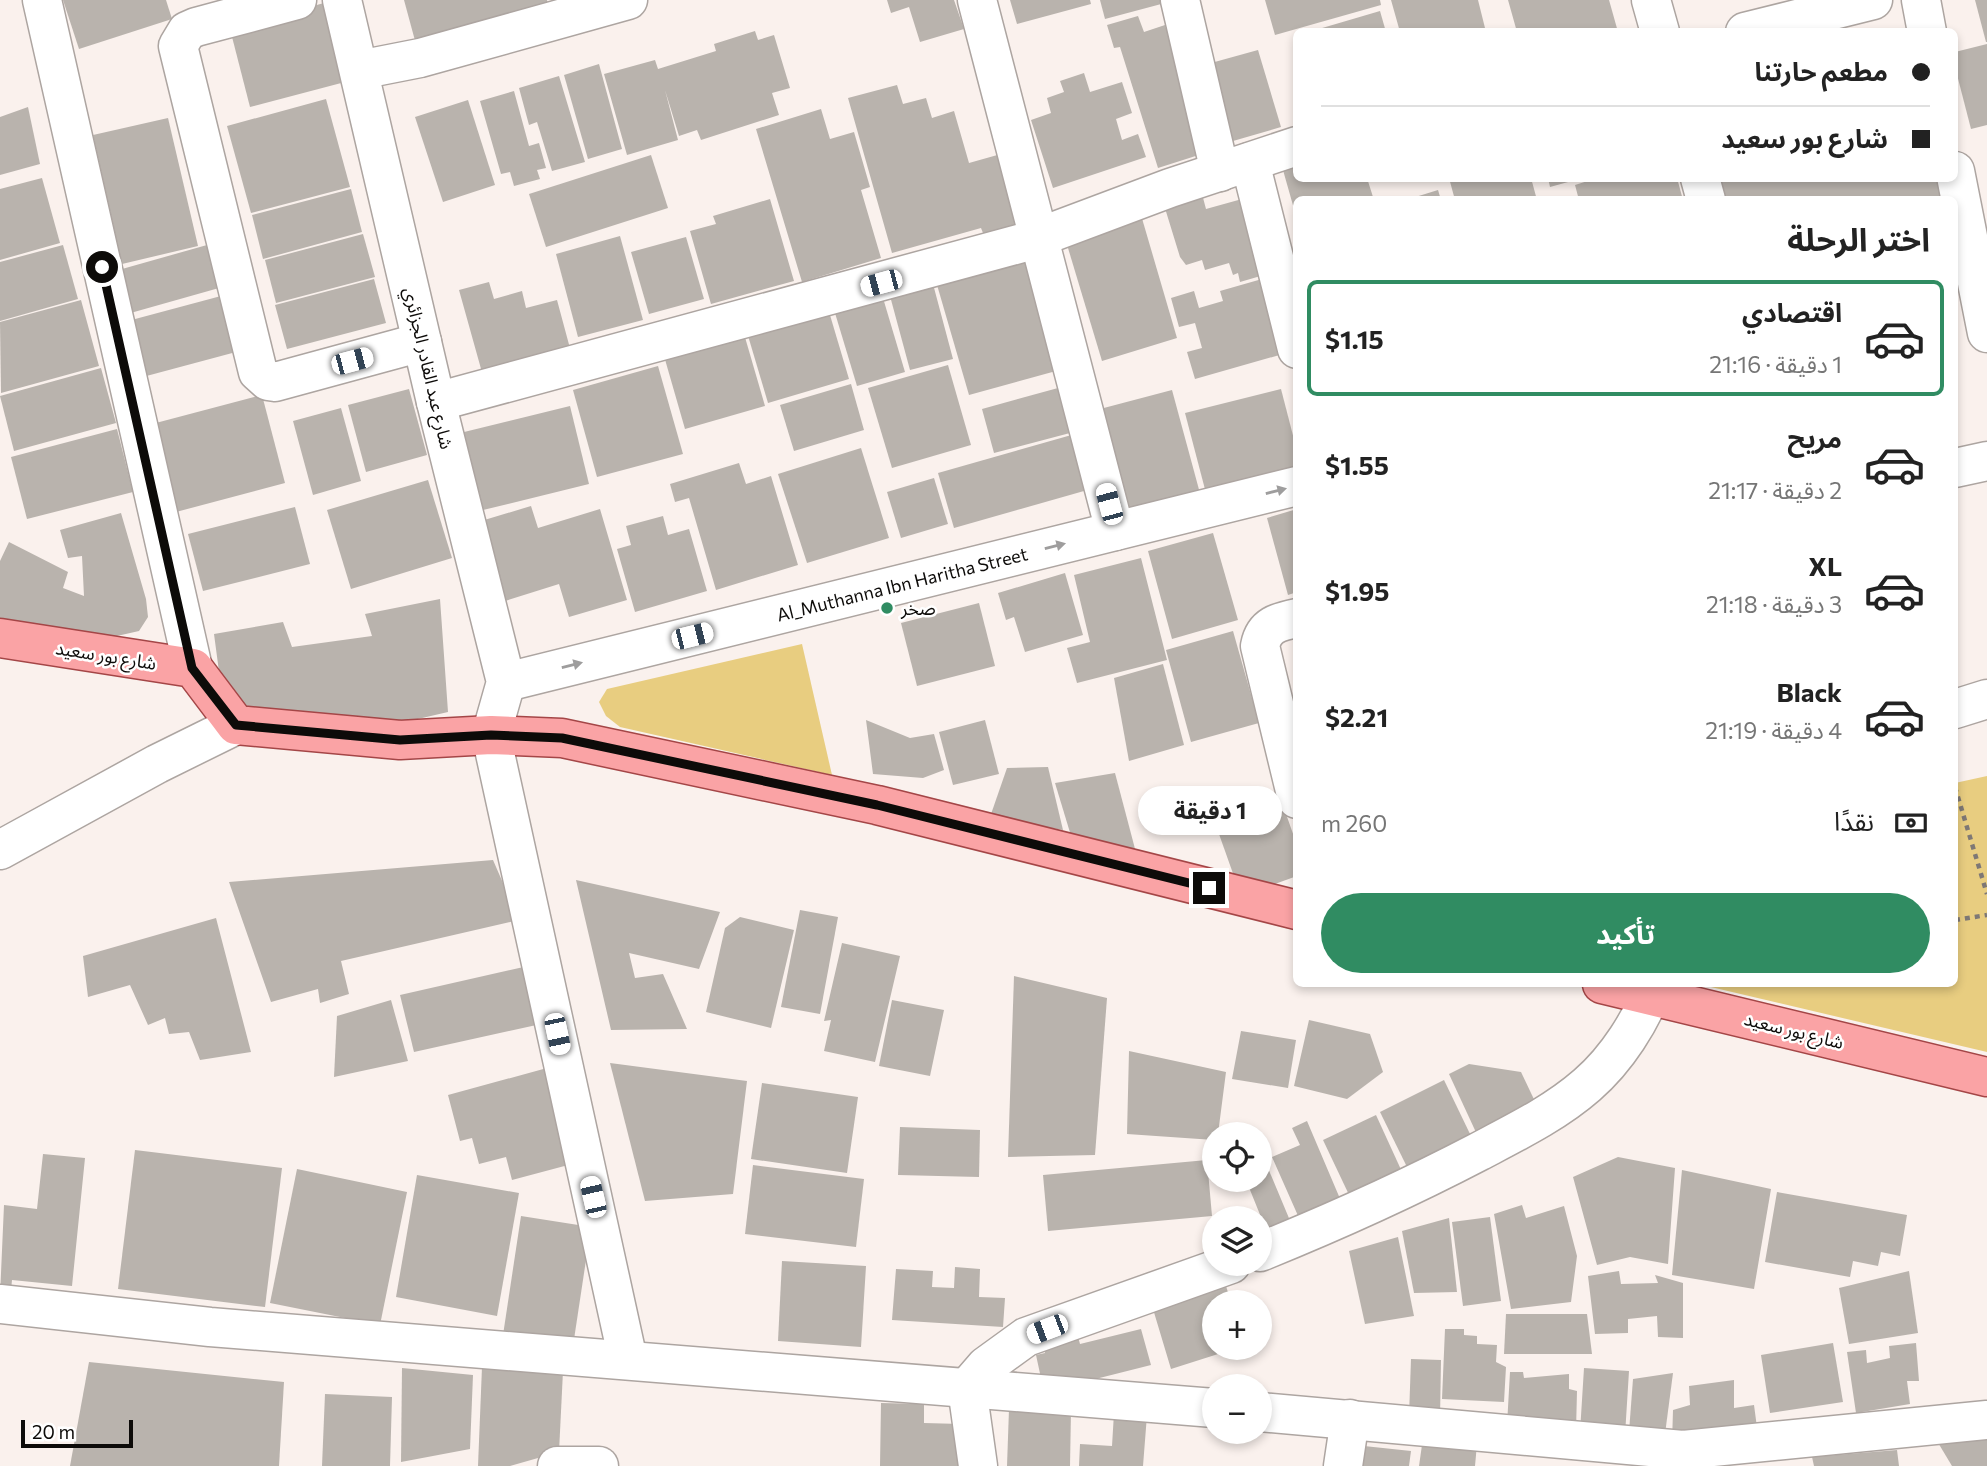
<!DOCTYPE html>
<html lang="ar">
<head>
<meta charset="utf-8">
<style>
	body { margin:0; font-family:Commissioner,"Noto Sans Arabic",sans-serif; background:#f2f2f2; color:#222; direction:rtl; height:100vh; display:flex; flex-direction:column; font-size:26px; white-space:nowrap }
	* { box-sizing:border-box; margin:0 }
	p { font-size:23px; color:#767676 }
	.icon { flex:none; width:38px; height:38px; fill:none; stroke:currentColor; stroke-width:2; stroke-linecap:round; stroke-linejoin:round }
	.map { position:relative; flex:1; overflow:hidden; direction:ltr }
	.sheet { position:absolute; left:1293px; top:196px; width:665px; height:791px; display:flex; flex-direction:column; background:#fff; border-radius:10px; box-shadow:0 4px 10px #0003; direction:rtl }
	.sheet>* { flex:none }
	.banner { position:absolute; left:1293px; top:28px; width:665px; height:154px; border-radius:10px; box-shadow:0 4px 10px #0003; direction:rtl; display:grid; align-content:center; height:154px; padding:0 28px; background:#fff }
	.controls { position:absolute; left:1202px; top:1122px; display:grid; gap:14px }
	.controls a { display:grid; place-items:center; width:70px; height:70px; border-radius:50%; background:#fff; box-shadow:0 4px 10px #0003; font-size:35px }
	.scale { position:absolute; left:21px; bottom:18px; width:112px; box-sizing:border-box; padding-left:7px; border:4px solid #0d0b09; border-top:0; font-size:19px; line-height:24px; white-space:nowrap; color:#0d0b09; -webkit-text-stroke:5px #fff; paint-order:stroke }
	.end { position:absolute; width:32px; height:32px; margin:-16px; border:9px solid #0d0b09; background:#fff; box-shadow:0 0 0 4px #fff }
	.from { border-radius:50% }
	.bubble { position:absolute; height:49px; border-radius:24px; background:#fff; box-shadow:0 4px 10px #0003; font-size:23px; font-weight:700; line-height:49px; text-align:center; direction:rtl }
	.car { position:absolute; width:21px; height:42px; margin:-21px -10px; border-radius:9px; box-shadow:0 0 5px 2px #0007; background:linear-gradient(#fff 24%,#345 0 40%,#fff 0 76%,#345 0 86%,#fff 0) }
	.banner b { display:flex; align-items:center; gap:24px; height:66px; font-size:26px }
	.banner b+b { border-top:2px solid #e0e0e0 }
	.banner i { width:18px; height:18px; background:#222 }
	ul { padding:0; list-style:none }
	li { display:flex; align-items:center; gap:21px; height:116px; margin:0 14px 10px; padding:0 14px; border:4px solid transparent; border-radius:10px }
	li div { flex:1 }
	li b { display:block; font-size:26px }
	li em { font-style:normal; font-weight:700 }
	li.current { border-color:#308c62 }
	li>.icon { width:63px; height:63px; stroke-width:1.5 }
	h2 { padding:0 28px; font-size:32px; line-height:84px }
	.pay { display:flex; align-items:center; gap:18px; height:77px; padding:0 28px; font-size:26px }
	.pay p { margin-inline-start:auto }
	.action { display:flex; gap:14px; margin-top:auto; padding:14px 28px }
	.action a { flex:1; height:80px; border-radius:42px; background:#308c62; color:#fff; font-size:28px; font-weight:700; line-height:80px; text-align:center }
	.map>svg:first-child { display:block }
	.green { fill:#e8cd80 }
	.building { fill:#b9b3ad }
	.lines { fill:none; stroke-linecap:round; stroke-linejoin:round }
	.minor-casing { stroke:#ada5a1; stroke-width:41 }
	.major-casing { stroke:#a44647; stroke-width:41 }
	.path { stroke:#7e7875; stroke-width:4.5; stroke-dasharray:5 5; stroke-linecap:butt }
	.minor { stroke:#fff; stroke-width:38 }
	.major { stroke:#faa3a5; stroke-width:38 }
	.oneway { fill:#9e9d9d }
	.route { stroke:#0d0b09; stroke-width:9 }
	.poi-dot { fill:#308c62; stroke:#fff; stroke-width:2.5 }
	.labels { text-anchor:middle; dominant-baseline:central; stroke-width:5; stroke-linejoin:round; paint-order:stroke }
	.street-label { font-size:18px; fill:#0d0b09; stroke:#fff }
	.poi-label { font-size:18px; fill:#0d0b09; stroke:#fff; text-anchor:start }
</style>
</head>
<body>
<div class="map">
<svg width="1987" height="1466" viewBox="0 0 1987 1466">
	<rect width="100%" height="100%" fill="#faf1ed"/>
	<g class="green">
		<polygon points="802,644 832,775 620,727 606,716 599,702 607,689"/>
		<polygon points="1987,776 1987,1052 1698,984 1955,984 1955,783"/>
	</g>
	<g class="building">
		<polygon points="63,0 166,0 172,19 79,49"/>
		<polygon points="404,0 547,0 550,11 417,48"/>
		<polygon points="887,0 954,0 964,29 920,42 909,7 891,13"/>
		<polygon points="1010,0 1090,0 1091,4 1017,24"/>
		<polygon points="1100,0 1165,0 1165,3 1105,19"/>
		<polygon points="1265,0 1380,0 1381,5 1275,35"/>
		<polygon points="1391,0 1478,0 1486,32 1400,32"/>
		<polygon points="1508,0 1609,0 1618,32 1517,32"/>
		<polygon points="1975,0 1987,0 1987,42 1986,42"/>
		<polygon points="324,3 345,82 250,107 230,29"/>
		<polygon points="1380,11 1386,32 1312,32 1312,31"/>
		<polygon points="1138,16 1144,32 1165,25 1205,153 1158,168 1120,47 1114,48 1107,25"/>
		<polygon points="755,31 758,40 774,35 790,88 772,93 779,115 701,140 697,130 679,136 665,90 678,140 627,155 604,74 655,60 658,69 716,51 714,44"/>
		<polygon points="1987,44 1987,125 1971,129 1955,67 1955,52"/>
		<polygon points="1258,50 1281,127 1233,141 1211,63"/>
		<polygon points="599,64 622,149 588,159 564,75"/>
		<polygon points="1084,73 1090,92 1122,82 1132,113 1116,119 1122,140 1138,134 1146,157 1053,188 1031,120 1051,113 1047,98 1064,92 1060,81"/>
		<polygon points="559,76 585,162 552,171 537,122 529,125 519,88"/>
		<polygon points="897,85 903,104 926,98 932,118 954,111 969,163 1008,152 1024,223 985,238 981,228 892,253 848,98"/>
		<polygon points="514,91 529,146 539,143 546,168 537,170 540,179 514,186 510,172 501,174 480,101"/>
		<polygon points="326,99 350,187 251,213 227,126"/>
		<polygon points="468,100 495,185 443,202 415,117"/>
		<polygon points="28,107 40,164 0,175 0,117"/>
		<polygon points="821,109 830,139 854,132 870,187 861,190 881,258 802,282 756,129"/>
		<polygon points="168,118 198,246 122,264 93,135"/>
		<polygon points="651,155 668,208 546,247 529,194"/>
		<polygon points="1297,158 1297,178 1367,178 1373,197 1363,200 1297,200 1296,216 1281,163"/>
		<polygon points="42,178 60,243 0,260 0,189"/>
		<polygon points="1449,178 1531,178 1537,200 1455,200"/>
		<polygon points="1548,178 1579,178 1579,179 1550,187"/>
		<polygon points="1597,178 1677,178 1683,200 1579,200 1575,185"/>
		<polygon points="1711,178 1941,178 1945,200 1717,200"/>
		<polygon points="351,189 362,232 263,259 252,215"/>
		<polygon points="1438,190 1441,200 1409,200 1409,199"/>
		<polygon points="1202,194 1206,209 1242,199 1264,275 1240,282 1238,273 1233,275 1229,263 1205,270 1202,260 1186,265 1180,257 1164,205"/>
		<polygon points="770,199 794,281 711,304 690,231 716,224 713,216"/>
		<polygon points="1141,215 1177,338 1102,361 1065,238"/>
		<polygon points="363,234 375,277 276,303 265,260"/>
		<polygon points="620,236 643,320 578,337 556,254"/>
		<polygon points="686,237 704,299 649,314 631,252"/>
		<polygon points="63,245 78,299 0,321 0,262"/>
		<polygon points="207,245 219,288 127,314 115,271"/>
		<polygon points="1023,253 1056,371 969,395 935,278"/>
		<polygon points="1269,277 1290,352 1195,379 1187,352 1202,348 1195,323 1179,327 1171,298 1194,291 1199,308 1223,301 1220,291"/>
		<polygon points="374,279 386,323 287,349 275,305"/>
		<polygon points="489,282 494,299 522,291 526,308 557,300 571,352 483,376 459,290"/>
		<polygon points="933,284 953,359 910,370 890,296"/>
		<polygon points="221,296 236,352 139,378 124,322"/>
		<polygon points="883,298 905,372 857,386 835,313"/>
		<polygon points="81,300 99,366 1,393 0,322"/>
		<polygon points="827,305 849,379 768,403 746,329"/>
		<polygon points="742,327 765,406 685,429 662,349"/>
		<polygon points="948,365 971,445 892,468 868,388"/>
		<polygon points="658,366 683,454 597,477 573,390"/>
		<polygon points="101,368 116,423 14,451 0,396"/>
		<polygon points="851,384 864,430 794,451 780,405"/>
		<polygon points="1058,388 1070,433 994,453 982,409"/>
		<polygon points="409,389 427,455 366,472 348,405"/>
		<polygon points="1281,389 1297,451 1297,473 1207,497 1185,413"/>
		<polygon points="1172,390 1201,497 1128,517 1100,409"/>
		<polygon points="262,395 285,483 176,512 152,424"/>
		<polygon points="570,406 589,484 479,511 460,433"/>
		<polygon points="341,408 361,481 313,495 293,421"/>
		<polygon points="117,429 133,492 27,519 11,457"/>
		<polygon points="1075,434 1091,489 954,528 938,473"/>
		<polygon points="861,448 889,538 807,563 778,474"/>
		<polygon points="739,463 746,484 771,476 798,565 716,590 689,498 675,502 670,484"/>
		<polygon points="934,478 948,524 901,538 887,492"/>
		<polygon points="428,480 452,558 351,589 327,510"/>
		<polygon points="531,506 538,528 600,509 627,600 569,617 559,584 505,601 481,521"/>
		<polygon points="295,507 310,564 203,591 188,534"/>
		<polygon points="1297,509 1297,592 1288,595 1267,518"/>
		<polygon points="121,513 146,599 148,617 139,631 86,643 0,621 0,561 9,542 68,572 63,588 84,596 82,556 68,558 60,530"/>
		<polygon points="663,516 668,535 689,529 707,591 635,612 617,549 631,545 626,526"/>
		<polygon points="1213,533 1238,620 1172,639 1148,551"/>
		<polygon points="1141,558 1167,660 1077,683 1067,648 1090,642 1074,575"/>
		<polygon points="1065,573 1083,635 1025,652 1014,617 1006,620 998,593"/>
		<polygon points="440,599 448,712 392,725 252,713 220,679 214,634 283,622 292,647 372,636 365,614"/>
		<polygon points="979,603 995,666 917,686 901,623"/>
		<polygon points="1233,631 1259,723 1191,742 1166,650"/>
		<polygon points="1163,664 1184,745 1129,761 1114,678"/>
		<polygon points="866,720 910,738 934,734 944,770 923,778 873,774"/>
		<polygon points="985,720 999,774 953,785 939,732"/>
		<polygon points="1048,767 1063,830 990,817 1007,768"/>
		<polygon points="1115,773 1139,864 1075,849 1055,783"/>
		<polygon points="1280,797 1297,845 1297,876 1241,896 1214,820"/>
		<polygon points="493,860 519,920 341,961 349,994 320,1003 318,989 271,1002 229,882"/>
		<polygon points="576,880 720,912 699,969 629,953 635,978 663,974 687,1029 611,1030"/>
		<polygon points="800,910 838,917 820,1014 781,1007"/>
		<polygon points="740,917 794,930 771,1028 706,1012 725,928"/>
		<polygon points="216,918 251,1052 200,1060 189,1032 169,1034 165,1018 148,1025 130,985 88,997 83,956"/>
		<polygon points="842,943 900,956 875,1062 824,1051 831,1020 824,1021"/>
		<polygon points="528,966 541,1024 414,1052 400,995"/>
		<polygon points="1014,976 1107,998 1095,1155 1008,1157"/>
		<polygon points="391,1000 408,1061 334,1077 337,1016"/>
		<polygon points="892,1000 944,1010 930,1076 879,1066"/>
		<polygon points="1309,1020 1370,1034 1383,1072 1347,1099 1294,1086"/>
		<polygon points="1241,1031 1296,1040 1288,1088 1232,1079"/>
		<polygon points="1129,1051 1226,1072 1218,1134 1214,1134 1214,1140 1127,1134"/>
		<polygon points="610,1063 747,1081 733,1194 645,1201"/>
		<polygon points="1469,1064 1521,1072 1540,1112 1480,1141 1449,1074"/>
		<polygon points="547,1068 572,1164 512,1180 506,1157 479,1164 472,1138 460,1141 448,1095"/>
		<polygon points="1444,1080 1471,1136 1407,1167 1380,1112"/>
		<polygon points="762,1083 858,1097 847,1173 751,1159"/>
		<polygon points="1376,1115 1403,1174 1351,1199 1323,1140"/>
		<polygon points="1307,1121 1341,1201 1299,1218 1272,1157 1300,1145 1292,1128"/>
		<polygon points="900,1127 980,1130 979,1177 898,1175"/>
		<polygon points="1260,1149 1291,1223 1267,1232 1246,1180 1260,1180"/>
		<polygon points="135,1150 282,1168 265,1307 118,1289"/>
		<polygon points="43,1154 85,1158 72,1286 12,1280 11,1290 0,1296 4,1205 37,1209"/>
		<polygon points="1618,1157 1675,1168 1668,1264 1630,1257 1597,1265 1573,1177"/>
		<polygon points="1207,1160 1212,1216 1048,1231 1043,1175"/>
		<polygon points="753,1165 864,1179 856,1247 745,1234"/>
		<polygon points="297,1169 407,1192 380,1325 270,1303"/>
		<polygon points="1682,1170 1771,1189 1754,1289 1672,1275"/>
		<polygon points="417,1175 519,1193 497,1316 396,1297"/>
		<polygon points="1777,1192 1907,1215 1900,1256 1881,1252 1878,1266 1853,1261 1850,1277 1765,1262"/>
		<polygon points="1522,1205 1526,1218 1564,1206 1577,1256 1571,1302 1511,1309 1494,1214"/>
		<polygon points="521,1216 591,1227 573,1346 503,1335"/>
		<polygon points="1490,1217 1501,1301 1463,1306 1452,1222"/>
		<polygon points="1449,1218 1457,1292 1414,1293 1402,1231"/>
		<polygon points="1398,1237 1414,1316 1365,1324 1349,1251"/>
		<polygon points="782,1261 866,1266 861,1347 778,1341"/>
		<polygon points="955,1267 980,1269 979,1297 1005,1298 1003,1327 892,1320 896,1269 933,1271 932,1287 954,1288"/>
		<polygon points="1619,1271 1621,1284 1658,1283 1655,1275 1683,1283 1683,1338 1658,1337 1657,1316 1628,1319 1628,1333 1595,1334 1588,1276"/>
		<polygon points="1909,1271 1918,1333 1849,1344 1839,1288"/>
		<polygon points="1226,1286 1231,1302 1214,1302 1214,1348 1237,1348 1171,1369 1153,1309"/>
		<polygon points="1506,1314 1587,1314 1592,1354 1504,1354"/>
		<polygon points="1141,1329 1151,1365 1044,1392 1036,1355 1045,1353 1042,1342 1077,1333 1080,1344"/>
		<polygon points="1445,1329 1464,1329 1464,1335 1477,1336 1477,1344 1497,1345 1496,1362 1506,1367 1504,1402 1442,1399"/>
		<polygon points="1833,1343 1843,1402 1770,1413 1761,1355"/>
		<polygon points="1916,1343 1919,1381 1907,1381 1910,1404 1856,1413 1847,1352 1866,1350 1867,1363 1890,1358 1889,1346"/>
		<polygon points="1411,1359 1441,1360 1440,1418 1409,1416"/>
		<polygon points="89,1362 284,1382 279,1466 70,1466"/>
		<polygon points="482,1367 563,1371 559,1452 510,1466 478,1466"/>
		<polygon points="402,1368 473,1375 470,1449 401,1462"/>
		<polygon points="1584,1368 1629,1371 1625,1435 1580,1432"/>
		<polygon points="1510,1372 1523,1372 1524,1378 1569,1374 1569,1389 1577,1391 1576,1431 1507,1425"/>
		<polygon points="1673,1373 1665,1434 1629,1432 1633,1379"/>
		<polygon points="1734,1380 1734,1408 1754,1405 1758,1435 1672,1443 1673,1410 1690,1405 1689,1386"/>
		<polygon points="325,1394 392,1397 390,1466 322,1466"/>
		<polygon points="881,1403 924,1404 924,1423 961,1424 960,1466 880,1466"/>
		<polygon points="1009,1409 1071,1410 1070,1466 1007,1466"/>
		<polygon points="1114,1413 1147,1415 1143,1466 1079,1466 1080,1444 1112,1446"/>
		<polygon points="1987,1434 1987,1466 1952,1466 1937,1441"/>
		<polygon points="1423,1438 1477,1444 1475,1466 1419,1466"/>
		<polygon points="1364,1446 1411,1451 1409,1466 1362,1466"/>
		<polygon points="1897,1450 1899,1466 1814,1466 1812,1457"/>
	</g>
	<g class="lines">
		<defs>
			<g id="minor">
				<polyline points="42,0 193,668"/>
				<polyline points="297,0 196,27 187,31 178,46 258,372 268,381 275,382 422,342"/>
				<polyline points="342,0 436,402 506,682 491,735 628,1360"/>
				<polyline points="977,0 1115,531"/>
				<polyline points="1180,0 1220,172"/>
				<polyline points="1651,0 1660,32"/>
				<polyline points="1921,0 1927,32"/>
				<polyline points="1745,32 1873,0"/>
				<polyline points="359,70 420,58 628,0"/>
				<polyline points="1250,162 1297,349"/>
				<polyline points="1955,171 1987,333"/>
				<polyline points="1700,178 1706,200"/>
				<polyline points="436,402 1026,242 1170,188 1297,146"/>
				<polyline points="1955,468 1987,461"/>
				<path d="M1297 618C1278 622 1264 625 1260 646L1297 799"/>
				<path id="s1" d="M506 682 1297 486"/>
				<polyline points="1955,709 1987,699"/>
				<polyline points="0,850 157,764 236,725"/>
				<path d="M1260 1252C1334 1222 1407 1189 1478 1152 1516 1132 1555 1113 1587 1085 1617 1059 1641 1021 1655 984"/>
				<polyline points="0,1304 210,1327 1214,1408"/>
				<polyline points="1260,1412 1683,1450 1987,1420"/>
				<polyline points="557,1466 599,1466"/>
				<polyline points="978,1466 967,1388 986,1366 1026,1337 1231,1264"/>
				<polyline points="1343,1466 1350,1419"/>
			</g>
			<g id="major">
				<polyline points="0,638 193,668 236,725 400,740 491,735 562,738 877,805 1297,910"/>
				<polyline points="1602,984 1987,1077"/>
			</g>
		</defs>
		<use href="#minor" class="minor-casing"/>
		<use href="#major" class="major-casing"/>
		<g class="path">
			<polyline points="1955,787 1987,894"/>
			<polyline points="1955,920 1987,915"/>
		</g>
		<use href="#minor" class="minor"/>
		<use href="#major" class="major"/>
	</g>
	<defs><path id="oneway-solid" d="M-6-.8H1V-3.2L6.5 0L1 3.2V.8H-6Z" transform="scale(1.75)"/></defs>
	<g class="oneway">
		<use href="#oneway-solid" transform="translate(1276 491) rotate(-14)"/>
		<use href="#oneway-solid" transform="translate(1055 546) rotate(-14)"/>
		<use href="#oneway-solid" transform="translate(572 665) rotate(-14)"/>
	</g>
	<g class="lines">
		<polyline class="route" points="102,267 192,668 236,725 400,740 491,735 562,738 877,805 1209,888"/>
	</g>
	<circle class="poi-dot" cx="887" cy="608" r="7"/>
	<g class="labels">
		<g class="street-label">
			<text transform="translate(429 368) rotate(77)">شارع عبد القادر الجزائري</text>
			<text stroke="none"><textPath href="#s1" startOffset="408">Al_Muthanna Ibn Haritha Street</textPath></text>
			<text transform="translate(106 655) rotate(9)">شارع بور سعيد</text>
			<text transform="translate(1794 1030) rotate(14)">شارع بور سعيد</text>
		</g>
		<g class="poi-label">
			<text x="901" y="608">صخر</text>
		</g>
	</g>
</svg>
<div class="controls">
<a><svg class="icon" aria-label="locate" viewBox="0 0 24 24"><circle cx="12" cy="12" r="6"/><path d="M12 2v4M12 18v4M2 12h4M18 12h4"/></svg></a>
<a><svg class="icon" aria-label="layers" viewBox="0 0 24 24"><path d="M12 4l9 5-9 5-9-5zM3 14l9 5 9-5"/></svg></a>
<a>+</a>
<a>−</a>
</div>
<div class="scale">20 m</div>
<i class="end from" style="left:102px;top:267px"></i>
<i class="end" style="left:1209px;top:888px"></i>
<div class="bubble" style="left:1138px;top:786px;width:144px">1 دقيقة</div>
<i class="car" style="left:881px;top:283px;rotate:255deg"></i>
<i class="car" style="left:352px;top:361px;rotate:75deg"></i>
<i class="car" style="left:1109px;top:504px;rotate:345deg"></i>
<i class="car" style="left:692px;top:636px;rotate:76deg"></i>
<i class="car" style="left:557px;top:1034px;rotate:168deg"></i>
<i class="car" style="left:593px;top:1197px;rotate:347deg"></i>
<i class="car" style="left:1047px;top:1329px;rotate:249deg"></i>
<div class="banner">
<b><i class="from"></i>مطعم حارتنا</b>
<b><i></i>شارع بور سعيد</b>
</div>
<section class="sheet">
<h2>اختر الرحلة</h2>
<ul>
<li class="current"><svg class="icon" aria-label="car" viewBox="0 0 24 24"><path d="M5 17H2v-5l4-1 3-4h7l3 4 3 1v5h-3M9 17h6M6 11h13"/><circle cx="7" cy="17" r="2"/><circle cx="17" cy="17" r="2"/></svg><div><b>اقتصادي</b><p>1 دقيقة · 21:16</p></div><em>$1.15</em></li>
<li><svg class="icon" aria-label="car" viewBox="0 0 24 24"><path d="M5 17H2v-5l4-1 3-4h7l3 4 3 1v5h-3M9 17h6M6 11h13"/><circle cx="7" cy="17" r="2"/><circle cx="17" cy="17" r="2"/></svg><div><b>مريح</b><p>2 دقيقة · 21:17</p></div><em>$1.55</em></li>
<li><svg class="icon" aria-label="car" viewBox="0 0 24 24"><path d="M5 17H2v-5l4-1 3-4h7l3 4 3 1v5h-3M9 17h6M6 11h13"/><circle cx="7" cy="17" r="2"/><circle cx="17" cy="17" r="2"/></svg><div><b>XL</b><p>3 دقيقة · 21:18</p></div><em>$1.95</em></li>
<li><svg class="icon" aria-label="car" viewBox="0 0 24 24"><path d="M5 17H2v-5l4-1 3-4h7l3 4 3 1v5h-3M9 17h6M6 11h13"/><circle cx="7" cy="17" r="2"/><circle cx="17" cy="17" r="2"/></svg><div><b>Black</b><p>4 دقيقة · 21:19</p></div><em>$2.21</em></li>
</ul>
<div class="pay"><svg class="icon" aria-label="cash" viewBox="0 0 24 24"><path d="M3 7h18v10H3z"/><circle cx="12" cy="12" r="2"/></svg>نقدًا<p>260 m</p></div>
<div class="action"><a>تأكيد</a></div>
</section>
</div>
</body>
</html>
